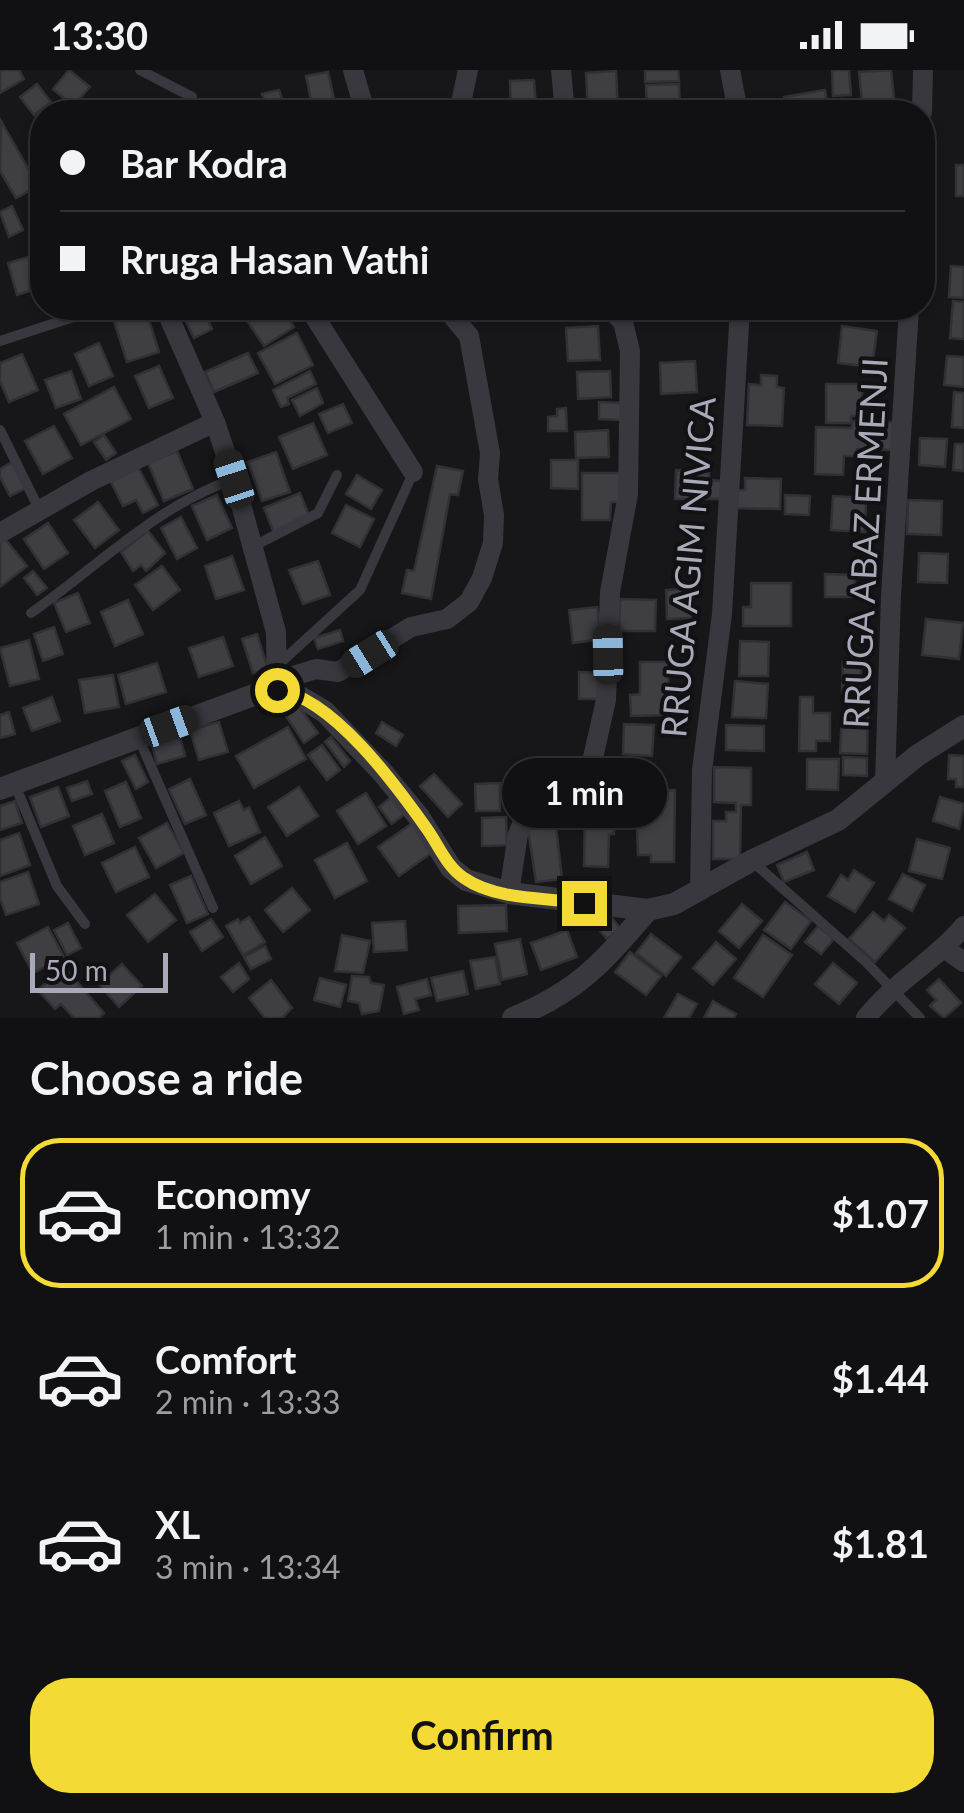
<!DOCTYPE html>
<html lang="en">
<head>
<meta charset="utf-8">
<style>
	body { margin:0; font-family:Lato,sans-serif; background:#1e1f21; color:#f1f3f6; height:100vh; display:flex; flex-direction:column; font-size:38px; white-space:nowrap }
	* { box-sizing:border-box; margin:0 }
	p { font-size:32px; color:#9c9da0 }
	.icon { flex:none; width:55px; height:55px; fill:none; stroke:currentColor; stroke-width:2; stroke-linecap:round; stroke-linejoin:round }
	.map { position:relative; height:948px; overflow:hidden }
	.details { display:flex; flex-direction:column; background:#111113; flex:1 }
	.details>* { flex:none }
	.top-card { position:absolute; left:30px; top:30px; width:905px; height:220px; border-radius:40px; box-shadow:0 2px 8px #0004,0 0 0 2px #303133; display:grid; align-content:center; height:220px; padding:0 30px; background:#111113 }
	.scale { position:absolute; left:30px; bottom:25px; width:138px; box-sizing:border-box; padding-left:10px; border:5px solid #a9aab9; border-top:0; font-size:28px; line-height:35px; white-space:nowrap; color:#a9aab9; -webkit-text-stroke:8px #121214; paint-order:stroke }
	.end { position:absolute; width:45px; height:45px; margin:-22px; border:12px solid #f3da34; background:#111; box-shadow:0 0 0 5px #111 }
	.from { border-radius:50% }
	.bubble { position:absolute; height:70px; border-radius:35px; background:#111113; box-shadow:0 2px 8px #0004,0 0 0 2px #303133; font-size:32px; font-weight:700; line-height:70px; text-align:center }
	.car { position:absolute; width:30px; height:60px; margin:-30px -15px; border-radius:12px; box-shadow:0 0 8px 2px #0007; background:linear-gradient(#222 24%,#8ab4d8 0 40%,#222 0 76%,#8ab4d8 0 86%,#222 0) }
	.top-card b { display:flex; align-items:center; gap:35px; height:95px; font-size:38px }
	.top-card b+b { border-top:2px solid #303133 }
	.top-card i { width:25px; height:25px; background:#f1f3f6 }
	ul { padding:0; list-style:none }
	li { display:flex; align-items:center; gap:30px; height:150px; margin:0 20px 15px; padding:0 10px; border:5px solid transparent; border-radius:40px }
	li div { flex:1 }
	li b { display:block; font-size:38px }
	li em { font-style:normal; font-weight:700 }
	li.active { border-color:#f3da34 }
	li>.icon { width:90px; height:90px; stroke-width:1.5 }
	h2 { padding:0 30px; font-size:45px; line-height:120px }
	.action { display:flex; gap:20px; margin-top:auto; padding:20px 30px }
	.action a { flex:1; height:115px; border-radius:40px; background:#f3da34; color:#111; font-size:40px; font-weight:700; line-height:115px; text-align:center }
	.status { display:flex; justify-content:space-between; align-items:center; height:70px; padding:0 50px; background:#111113; direction:ltr }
	.status svg { height:28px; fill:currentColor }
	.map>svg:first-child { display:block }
	.building { fill:#3e3e43; stroke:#313135; stroke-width:2.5 }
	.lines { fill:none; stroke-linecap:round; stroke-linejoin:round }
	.service { stroke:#38383e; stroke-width:10 }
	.minor { stroke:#38383e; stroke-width:20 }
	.tertiary { stroke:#38383e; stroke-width:22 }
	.route { stroke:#f3da34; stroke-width:12 }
	.labels { text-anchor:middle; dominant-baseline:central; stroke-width:8; stroke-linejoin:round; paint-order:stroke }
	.street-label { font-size:35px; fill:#a9aab9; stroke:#121214 }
</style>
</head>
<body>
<div class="status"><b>13:30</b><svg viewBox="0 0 49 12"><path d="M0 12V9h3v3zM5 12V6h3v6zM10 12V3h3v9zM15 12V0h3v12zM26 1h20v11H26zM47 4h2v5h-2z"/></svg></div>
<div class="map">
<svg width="964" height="948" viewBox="0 0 964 948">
	<rect width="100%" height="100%" fill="#171719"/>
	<g class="building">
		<polygon points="0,0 19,0 24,9 0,23"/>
		<polygon points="69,0 90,17 73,36 53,19"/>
		<polygon points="645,0 678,0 679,11 645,12"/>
		<polygon points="832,0 849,0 851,25 833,26"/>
		<polygon points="891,0 895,39 863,42 859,2"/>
		<polygon points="616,1 618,42 588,42 586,3"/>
		<polygon points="328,2 337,42 268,42 262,24 279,20 285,38 311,30 306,6"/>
		<polygon points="534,10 536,38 511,39 510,11"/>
		<polygon points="37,14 51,32 34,45 20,27"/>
		<polygon points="679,14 680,42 647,42 646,15"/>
		<polygon points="825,20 829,42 787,42 784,27"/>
		<polygon points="1,51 38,116 16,128 0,101"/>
		<rect x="956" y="95" width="8" height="31"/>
		<polygon points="12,136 23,160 9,167 0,142"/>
		<polygon points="42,183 42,217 17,225 8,193"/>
		<polygon points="951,196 964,197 964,228 949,227"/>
		<polygon points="953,231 964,232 964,269 950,268"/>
		<polygon points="184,238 202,238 212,259 194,268 180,239"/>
		<polygon points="244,238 281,238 294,257 264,276 240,240"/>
		<polygon points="554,238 585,238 584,251 553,249"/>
		<polygon points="756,238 803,238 803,245 756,246"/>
		<polygon points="146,241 159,282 127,292 114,251"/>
		<polygon points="598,256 600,290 568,291 566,258"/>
		<polygon points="842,256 877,261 872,297 838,293"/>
		<polygon points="297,263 313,295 275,314 258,283"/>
		<polygon points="99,273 113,306 89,316 75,284"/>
		<polygon points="248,283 258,303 214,322 205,302"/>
		<polygon points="22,284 38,320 9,332 0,311 0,293"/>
		<polygon points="947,286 964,287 964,317 944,315"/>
		<polygon points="695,291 697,322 661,324 660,293"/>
		<polygon points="159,296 173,328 149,338 135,306"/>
		<polygon points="71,301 81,329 56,338 45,310"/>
		<polygon points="310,301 316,314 287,328 289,334 281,337 273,320"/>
		<polygon points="610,301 611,327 578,329 577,302"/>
		<polygon points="761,305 777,306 777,317 784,318 782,356 747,355 749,314 761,315"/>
		<polygon points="826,314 862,314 862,346 851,346 851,353 826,353"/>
		<polygon points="114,317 131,349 81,375 64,344"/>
		<polygon points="317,318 323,333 300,346 292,330"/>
		<polygon points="954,322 964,323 964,358 952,357"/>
		<polygon points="599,332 623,333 623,350 599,349"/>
		<polygon points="343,334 352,353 328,363 319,344"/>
		<polygon points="566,338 567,361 548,361 548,347 557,346 557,339"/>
		<polygon points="852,351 893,352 893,380 857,379 857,386 844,386 843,405 815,404 816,357 852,358"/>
		<polygon points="313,353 327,385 293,399 279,367"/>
		<polygon points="54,356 72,388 43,404 25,371"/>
		<polygon points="608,360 609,387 576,388 575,362"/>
		<polygon points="104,365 116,383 106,390 94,372"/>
		<polygon points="920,368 947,369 945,397 919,395"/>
		<polygon points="955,374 964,374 964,401 953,400"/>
		<polygon points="177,381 193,419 164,431 148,393"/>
		<polygon points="276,382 290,422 262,431 248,392"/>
		<polygon points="551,390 578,390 578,419 551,418"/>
		<polygon points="12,392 26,418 10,426 0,407 0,399"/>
		<polygon points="437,396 463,401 458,425 450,424 431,529 402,523 407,500 414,501"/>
		<polygon points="138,397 158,435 143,443 136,430 123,436 111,412"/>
		<polygon points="676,400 709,401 709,410 722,411 721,429 675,429"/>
		<polygon points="582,403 621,403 621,432 611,432 610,450 582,450"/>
		<polygon points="357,405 382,420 371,439 346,424"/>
		<polygon points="745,408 781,409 780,439 735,438 735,420 745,420"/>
		<polygon points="300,423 310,448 274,463 264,438"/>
		<polygon points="217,425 232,458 207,470 192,436"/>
		<polygon points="785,425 810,426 809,445 785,444"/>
		<polygon points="833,426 866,428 865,462 831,460"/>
		<polygon points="908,430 942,431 941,465 907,464"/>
		<polygon points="98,432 119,460 95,478 74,450"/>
		<polygon points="346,435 374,449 360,477 332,463"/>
		<polygon points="181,447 197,478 177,489 161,458"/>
		<polygon points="48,453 68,483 44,499 24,469"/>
		<polygon points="148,461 165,483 146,501 141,495 133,501 121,482"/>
		<polygon points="5,469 27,496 0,517 0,473"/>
		<polygon points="919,483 948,484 947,513 918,512"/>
		<polygon points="232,486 244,520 216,529 205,496"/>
		<polygon points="318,491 330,525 303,534 289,500"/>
		<polygon points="162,496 180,520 153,540 135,515"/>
		<polygon points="33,501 47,518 37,525 24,508"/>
		<polygon points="825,504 855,505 855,527 825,527"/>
		<polygon points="751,513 791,513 791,556 743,556 743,537 751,537"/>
		<polygon points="690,519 691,548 667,549 666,520"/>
		<polygon points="78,523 90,553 66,562 54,533"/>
		<polygon points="620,529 656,530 655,561 619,561"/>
		<polygon points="128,530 143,564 115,576 101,542"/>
		<polygon points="597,537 601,569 573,573 569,540"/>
		<polygon points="926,549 963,553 959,589 922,585"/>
		<polygon points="54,557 63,584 43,591 34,564"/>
		<polygon points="340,560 343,571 318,579 314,568"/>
		<polygon points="257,564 268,599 253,603 242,569"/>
		<polygon points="223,567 233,596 199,607 189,578"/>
		<polygon points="29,570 39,609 10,616 0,578"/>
		<polygon points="740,571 769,572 768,606 739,606"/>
		<polygon points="640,592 668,592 669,645 631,646 630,625 640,624"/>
		<polygon points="843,592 861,593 860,623 842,622"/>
		<polygon points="157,593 166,622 126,634 118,605"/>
		<polygon points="579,602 603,603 602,629 579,629"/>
		<polygon points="113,605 119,637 85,643 79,610"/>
		<polygon points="735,611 768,614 766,648 732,647"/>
		<polygon points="52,627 60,651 32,661 23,638"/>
		<polygon points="800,627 813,627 813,643 830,643 830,671 816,671 816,681 799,681"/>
		<polygon points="299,637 318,663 304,673 286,646"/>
		<polygon points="9,642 15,664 0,668 0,645"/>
		<polygon points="842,644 868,645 867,684 840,683"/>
		<polygon points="219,652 228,682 199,690 190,660"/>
		<polygon points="382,652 403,665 396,676 376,663"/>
		<polygon points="624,654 654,655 652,686 623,684"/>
		<polygon points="726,655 764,656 764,681 726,680"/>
		<polygon points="288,657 306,689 254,718 236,686"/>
		<polygon points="180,667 185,686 157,694 152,675"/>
		<polygon points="331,667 350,691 344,697 325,672"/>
		<polygon points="322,675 340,700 327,710 308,685"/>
		<polygon points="135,685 148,712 136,719 122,691"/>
		<polygon points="949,685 964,686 964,717 956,717 956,709 948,709"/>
		<polygon points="843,687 867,688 867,706 843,705"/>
		<polygon points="807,689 839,689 838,720 807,719"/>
		<polygon points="714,697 751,698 751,735 741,735 740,789 713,789 713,751 726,751 726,742 736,742 736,733 714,732"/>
		<polygon points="434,704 462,734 448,747 420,716"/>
		<polygon points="550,705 564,711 554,731 542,725"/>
		<polygon points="190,709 206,745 185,754 169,719"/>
		<polygon points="87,711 92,724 72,731 67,718"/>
		<polygon points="126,712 141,748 120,757 105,721"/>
		<polygon points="500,713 500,741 476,741 475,714"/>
		<polygon points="58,717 69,746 41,757 30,727"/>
		<polygon points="299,717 318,746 287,766 268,737"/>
		<polygon points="644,720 675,720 674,792 651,792 651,785 638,785 636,733 644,733"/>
		<polygon points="366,723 386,756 358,774 337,741"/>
		<polygon points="394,725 407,742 392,754 379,737"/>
		<polygon points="940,727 964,734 959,759 933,751"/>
		<polygon points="15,731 22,753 0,760 0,736"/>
		<polygon points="239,731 244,740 249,737 260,762 229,776 214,743"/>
		<polygon points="585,735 615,736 614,764 609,764 608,797 584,796"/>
		<polygon points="102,744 114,773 85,785 73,756"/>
		<polygon points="506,747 507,775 482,776 482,748"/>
		<polygon points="414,752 434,781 399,806 378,777"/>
		<polygon points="167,753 184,783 156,798 139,768"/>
		<polygon points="556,756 562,809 536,812 528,759"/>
		<polygon points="19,763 30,795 0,806 0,770"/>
		<polygon points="265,767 282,796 251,814 235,786"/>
		<polygon points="917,769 950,778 942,809 909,801"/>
		<polygon points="347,773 367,811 335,828 315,790"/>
		<polygon points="135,777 149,807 116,822 102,793"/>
		<polygon points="807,782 814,800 784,812 777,795"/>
		<polygon points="854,800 874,813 855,842 828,826 841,805 848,810"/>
		<polygon points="28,802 39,834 6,845 0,828 0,812"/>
		<polygon points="903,804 925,815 912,841 889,829"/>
		<polygon points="191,806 208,844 187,853 170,815"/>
		<polygon points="292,818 310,840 283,862 265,840"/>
		<polygon points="155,824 176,850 148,872 127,845"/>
		<polygon points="785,832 811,851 791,879 764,860"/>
		<polygon points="742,834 762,851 739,878 719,861"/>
		<polygon points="506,835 507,861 459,863 458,836"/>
		<polygon points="599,838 607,842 620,858 607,869 588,847"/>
		<polygon points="873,842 884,851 889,845 905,858 875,892 849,869"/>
		<polygon points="249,847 265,872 243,885 226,856 238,849 240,853"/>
		<polygon points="211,849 223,867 202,881 190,862"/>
		<polygon points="405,851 407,880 374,882 372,853"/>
		<polygon points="68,853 81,878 67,885 54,860"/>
		<polygon points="818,856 834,869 821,884 805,872"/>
		<polygon points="48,857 64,887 33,903 17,873"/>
		<polygon points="567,860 577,887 541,900 531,873"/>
		<polygon points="651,864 681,887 666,906 636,883"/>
		<polygon points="342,865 370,871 363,903 335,901"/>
		<polygon points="763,865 792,885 763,927 734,908"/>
		<polygon points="520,869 527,904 502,910 495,874"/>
		<polygon points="716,872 736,889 713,915 693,898"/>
		<polygon points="265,876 271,889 251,899 244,887"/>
		<polygon points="630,882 661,906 646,925 615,902"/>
		<polygon points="495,887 500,914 476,919 470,891"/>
		<polygon points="239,893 249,909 233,922 221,907"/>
		<polygon points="833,893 857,913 839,934 815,914"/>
		<polygon points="122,894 142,916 119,937 99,914"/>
		<polygon points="64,897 104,943 99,948 74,948 61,934 55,939 38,920"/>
		<polygon points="463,901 468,924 437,931 431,908"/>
		<polygon points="352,906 369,907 371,913 384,915 379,941 362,944 359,933 348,931"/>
		<polygon points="320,908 346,915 340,937 314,930"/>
		<polygon points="427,909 431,925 415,929 419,940 404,944 397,917"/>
		<polygon points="939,909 961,933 944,948 930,936 936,930 927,920"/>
		<polygon points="271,910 292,938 282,948 265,948 249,928"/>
		<polygon points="678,924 697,934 689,948 664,948"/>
		<polygon points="713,931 736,944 734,948 704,948"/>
	</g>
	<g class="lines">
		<g class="service">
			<polyline points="140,0 192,27"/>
			<polyline points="0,271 101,238"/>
			<polyline points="0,360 39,439"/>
			<polyline points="254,476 318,443 337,405"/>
			<path d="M31 543C97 497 156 436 234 409"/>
			<polyline points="279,594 360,520 413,403"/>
			<polyline points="139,669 213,838"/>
			<polyline points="15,715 57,816 85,854"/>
			<polyline points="753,792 866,892 920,948"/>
		</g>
		<g class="minor">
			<polyline points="353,0 365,42"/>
			<polyline points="561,0 565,42"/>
			<polyline points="730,0 738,42"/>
			<polyline points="459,42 468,0"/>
			<polyline points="922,42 923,0"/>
			<polyline points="165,238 215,352 234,409 276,562 277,620"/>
			<polyline points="302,238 311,241 413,402"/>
			<polyline points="0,463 91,411 215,352"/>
			<polyline points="277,611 316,599 338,602 411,557 447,549 469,532 482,508 493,473 494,445 488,409 490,383 469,266 446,238"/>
			<polyline points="885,712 891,526 909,238"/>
			<polyline points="700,821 702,700 722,544 740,238"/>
			<polyline points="509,823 518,764 523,752 531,746 549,744 575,726 590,701 606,630 610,522 628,424 630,281 623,252 609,238"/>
			<polyline points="944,878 964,892"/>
			<path d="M866 948C894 912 935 891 964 856"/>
		</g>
		<g class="tertiary">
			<polyline points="0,719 259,623 292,622 325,642 383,703 419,747 451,798 466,810 509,823 648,840 674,834 751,791 838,750 918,685 964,656"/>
			<path d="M513 948C579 921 603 892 648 840"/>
		</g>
	</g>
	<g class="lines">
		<path class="route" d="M277 620C332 627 396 715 427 759 439 776 447 797 464 808 495 830 547 828 584 833"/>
	</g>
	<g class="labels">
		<g class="street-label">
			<text transform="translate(864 473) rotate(-87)">RRUGA ABAZ ERMENJI</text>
			<text transform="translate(687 497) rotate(-85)">RRUGA AGIM NIVICA</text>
		</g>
	</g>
</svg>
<div class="scale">50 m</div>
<i class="end from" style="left:277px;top:620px"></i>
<i class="end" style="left:584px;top:833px"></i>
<div class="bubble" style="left:502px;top:688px;width:165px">1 min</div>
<i class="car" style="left:234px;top:409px;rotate:342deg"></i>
<i class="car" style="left:370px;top:584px;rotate:238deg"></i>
<i class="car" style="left:608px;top:584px;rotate:359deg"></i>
<i class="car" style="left:169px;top:656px;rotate:70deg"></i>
<div class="top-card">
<b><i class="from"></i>Bar Kodra</b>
<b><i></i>Rruga Hasan Vathi</b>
</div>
</div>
<section class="details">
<h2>Choose a ride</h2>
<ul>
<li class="active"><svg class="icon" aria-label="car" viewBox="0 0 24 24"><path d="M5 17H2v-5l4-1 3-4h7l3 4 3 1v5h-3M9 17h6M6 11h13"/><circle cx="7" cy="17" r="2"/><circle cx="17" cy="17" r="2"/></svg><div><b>Economy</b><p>1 min · 13:32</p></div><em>$1.07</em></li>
<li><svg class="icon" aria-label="car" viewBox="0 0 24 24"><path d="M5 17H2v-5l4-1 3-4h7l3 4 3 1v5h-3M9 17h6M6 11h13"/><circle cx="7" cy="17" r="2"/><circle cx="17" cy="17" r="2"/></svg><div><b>Comfort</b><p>2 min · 13:33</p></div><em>$1.44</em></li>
<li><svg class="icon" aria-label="car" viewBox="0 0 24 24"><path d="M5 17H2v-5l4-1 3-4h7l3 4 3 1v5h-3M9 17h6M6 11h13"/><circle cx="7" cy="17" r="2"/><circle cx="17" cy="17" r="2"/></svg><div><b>XL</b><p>3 min · 13:34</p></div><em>$1.81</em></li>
</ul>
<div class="action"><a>Confirm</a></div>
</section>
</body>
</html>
